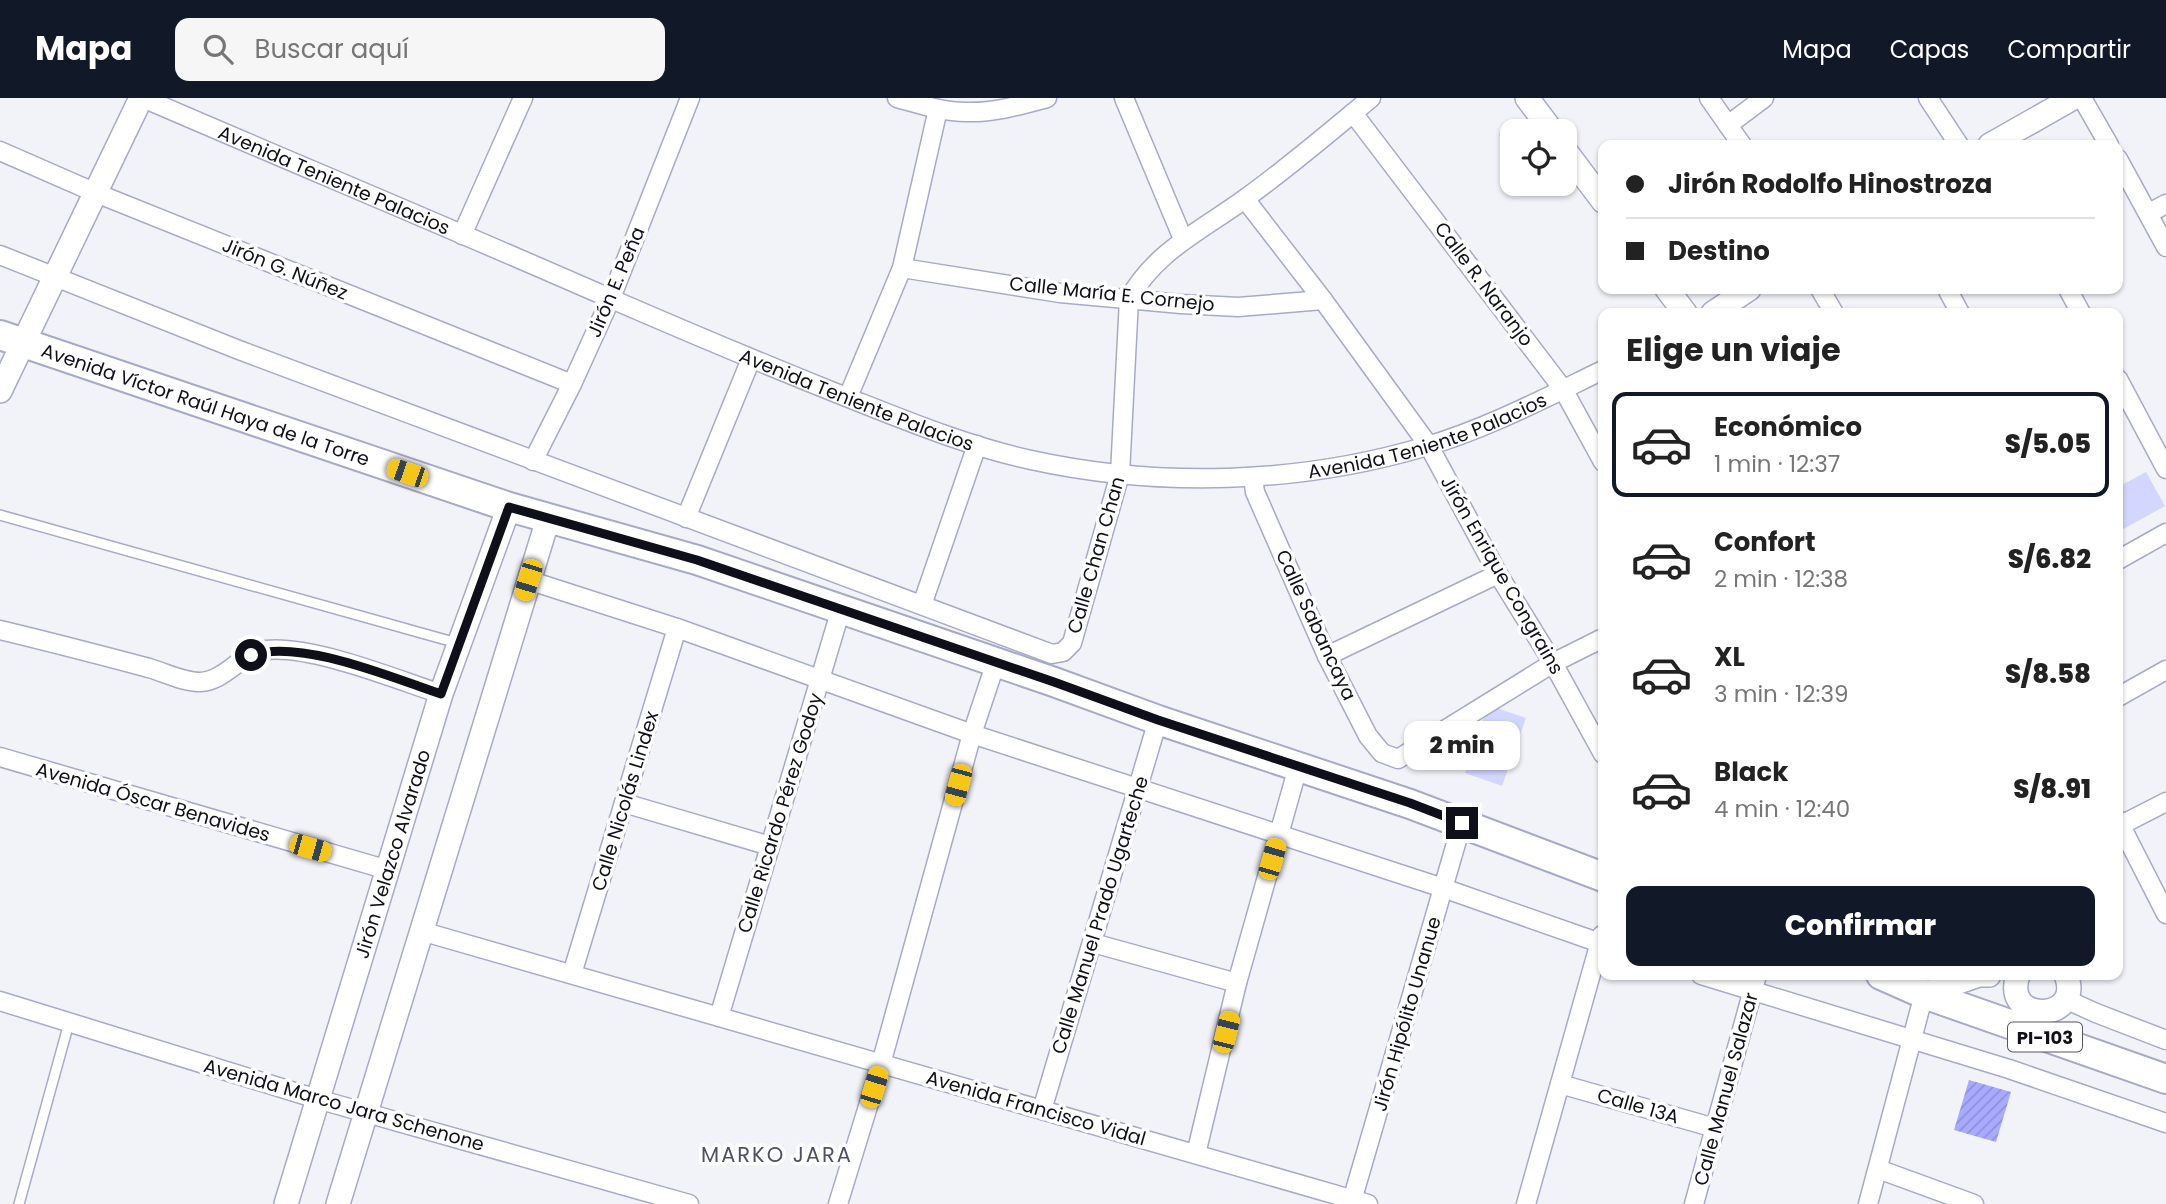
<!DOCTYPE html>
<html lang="es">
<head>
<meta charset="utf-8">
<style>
	body { margin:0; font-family:Poppins,sans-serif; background:#f6f6f6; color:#222; height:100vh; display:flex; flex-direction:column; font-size:26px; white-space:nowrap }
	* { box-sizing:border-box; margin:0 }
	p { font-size:23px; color:#767676 }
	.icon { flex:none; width:38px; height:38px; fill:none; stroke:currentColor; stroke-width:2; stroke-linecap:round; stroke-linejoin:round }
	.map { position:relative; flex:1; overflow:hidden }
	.details { position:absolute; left:1598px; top:210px; width:525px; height:672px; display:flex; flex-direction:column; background:#fff; border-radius:14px; box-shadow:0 2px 5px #0004 }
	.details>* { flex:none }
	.hud { position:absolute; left:1598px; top:42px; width:525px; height:154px; border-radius:14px; box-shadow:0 2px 5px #0004; display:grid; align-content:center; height:154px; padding:0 28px; background:#fff }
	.controls { position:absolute; left:1500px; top:21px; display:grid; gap:14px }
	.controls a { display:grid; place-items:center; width:77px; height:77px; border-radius:14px; background:#fff; box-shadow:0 2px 5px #0004; font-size:35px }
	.end { position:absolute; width:32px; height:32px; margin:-16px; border:9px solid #0f0f19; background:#fff; box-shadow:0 0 0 4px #fff }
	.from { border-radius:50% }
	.bubble { position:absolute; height:49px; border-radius:14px; background:#fff; box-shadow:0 2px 5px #0004; font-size:23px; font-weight:800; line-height:49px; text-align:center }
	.car { position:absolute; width:21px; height:42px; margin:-21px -10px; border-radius:9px; box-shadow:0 0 5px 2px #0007; background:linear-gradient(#f5c518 24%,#345 0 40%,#f5c518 0 76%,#345 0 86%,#f5c518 0) }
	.hud b { display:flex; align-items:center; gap:24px; height:66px; font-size:26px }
	.hud b+b { border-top:2px solid #e0e0e0 }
	.hud i { width:18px; height:18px; background:#222 }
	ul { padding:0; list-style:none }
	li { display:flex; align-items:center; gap:21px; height:105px; margin:0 14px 10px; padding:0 14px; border:4px solid transparent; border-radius:14px }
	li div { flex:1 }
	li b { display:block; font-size:26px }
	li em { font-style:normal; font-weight:800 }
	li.on { border-color:#111827 }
	li>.icon { width:63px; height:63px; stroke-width:1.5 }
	h2 { padding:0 28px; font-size:32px; line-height:84px }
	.primary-button { display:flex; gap:14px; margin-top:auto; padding:14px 28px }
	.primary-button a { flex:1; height:80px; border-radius:14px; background:#111827; color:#fff; font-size:28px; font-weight:800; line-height:80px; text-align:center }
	header { display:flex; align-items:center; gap:42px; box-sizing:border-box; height:98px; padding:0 35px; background:#111827; color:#fff }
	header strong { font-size:33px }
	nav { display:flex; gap:38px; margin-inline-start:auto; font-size:24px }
	.search { width:490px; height:63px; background:#f6f6f6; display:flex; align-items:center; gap:18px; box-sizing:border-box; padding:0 24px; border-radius:14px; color:#767676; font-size:26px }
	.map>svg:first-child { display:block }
	.grass { fill:#d3d6fe }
	.building { fill:url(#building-hatch) }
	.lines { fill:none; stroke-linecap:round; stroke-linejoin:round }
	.service-casing { stroke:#a7aac7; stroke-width:12 }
	.minor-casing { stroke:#a7aac7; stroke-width:21 }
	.tertiary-casing { stroke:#a7aac7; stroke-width:26 }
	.primary-casing { stroke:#a7aac7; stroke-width:32 }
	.service { stroke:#fff; stroke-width:9 }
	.minor { stroke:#fff; stroke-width:18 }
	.tertiary { stroke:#fff; stroke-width:23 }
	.primary { stroke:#fff; stroke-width:28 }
	.route { stroke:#0f0f19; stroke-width:9 }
	.labels { text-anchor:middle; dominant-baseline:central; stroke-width:7; stroke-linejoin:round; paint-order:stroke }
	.shield { fill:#fff; stroke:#57575e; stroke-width:2 }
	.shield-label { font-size:18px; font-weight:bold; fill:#0f0f19 }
	.street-label { font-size:19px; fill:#0f0f19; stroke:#fff }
	.neighbourhood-label { font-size:21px; letter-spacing:2px; fill:#4e4f69; stroke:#fff }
</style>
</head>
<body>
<header>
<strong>Mapa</strong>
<div class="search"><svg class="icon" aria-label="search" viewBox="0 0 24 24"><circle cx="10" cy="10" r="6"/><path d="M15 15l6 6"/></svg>Buscar aquí</div>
<nav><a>Mapa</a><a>Capas</a><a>Compartir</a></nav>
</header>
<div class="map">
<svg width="2166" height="1106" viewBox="0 0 2166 1106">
	<defs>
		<pattern id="building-hatch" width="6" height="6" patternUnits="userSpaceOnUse" patternTransform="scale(1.75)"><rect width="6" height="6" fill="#a8aaff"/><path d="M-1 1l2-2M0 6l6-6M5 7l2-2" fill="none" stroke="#8f91da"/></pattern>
	</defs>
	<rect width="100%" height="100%" fill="#f2f3f9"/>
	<g class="grass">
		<polygon points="2146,374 2165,408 2118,434 2118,389"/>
		<polygon points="1488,607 1526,620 1502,688 1465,675"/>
	</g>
	<polygon class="building" points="1969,982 2011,994 1996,1044 1954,1032"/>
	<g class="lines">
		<defs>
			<g id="service">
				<polyline points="0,417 457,545"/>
				<polyline points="19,1106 69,925"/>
			</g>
			<g id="minor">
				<path id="s1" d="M143 0C303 69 464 136 623 206 697 238 771 269 846 299 907 323 967 348 1031 362 1159 390 1298 386 1424 349 1486 331 1545 300 1603 272"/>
				<path d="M897 0C919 6 943 14 966 14 994 15 1021 7 1047 0"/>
				<polyline points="1124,0 1183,141"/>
				<polyline points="1709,0 1742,47"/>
				<polyline points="1928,0 1959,47"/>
				<polyline points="2082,0 2109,47"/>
				<polyline points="1353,15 1563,291 1603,364"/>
				<polyline points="1728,27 1764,0"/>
				<polyline points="0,53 96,95 572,286"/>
				<polyline points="2118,61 2166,149"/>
				<polyline points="1245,101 1323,202 1429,348 1498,476 1553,565 1603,656"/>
				<polyline points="2149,115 2166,106"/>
				<polyline points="462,137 523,0"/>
				<path d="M0 157 239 252 1052 556 1063 554 1072 545 1120 376 1129 201C1155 153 1204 131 1246 100 1289 69 1330 34 1371 0"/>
				<polyline points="902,170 1060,195 1181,206 1238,209 1323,202"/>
				<polyline points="1820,191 1834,215"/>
				<polyline points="1947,191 1960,215"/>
				<polyline points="2068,191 2081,215"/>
				<polyline points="2118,281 2166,371"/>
				<polyline points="848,299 902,170 938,11"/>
				<polyline points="533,363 572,286 611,200 690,0"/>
				<polyline points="1253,379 1255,394 1327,558 1368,638 1382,655 1398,661 1553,565 1603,540"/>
				<polyline points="686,420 751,261"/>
				<polyline points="2118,462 2166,435"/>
				<polyline points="528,482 677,530 972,636 1443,790 1603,846"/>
				<polyline points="922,507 977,347"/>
				<path d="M0 532C50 544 100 557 149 570 166 575 183 584 200 584 226 583 240 555 266 552 312 547 395 581 441 596"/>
				<polyline points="1327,558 1498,476"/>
				<polyline points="2118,599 2166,572"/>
				<polyline points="0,659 388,772"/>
				<polyline points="624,705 770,748"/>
				<polyline points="2118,722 2166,816"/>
				<polyline points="2121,727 2166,704"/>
				<polyline points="421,833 1368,1106"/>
				<polyline points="1093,845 1237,885"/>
				<polyline points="572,876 677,530"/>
				<polyline points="1701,877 2009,971 2166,1025"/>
				<polyline points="2065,901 2096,915 2166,942"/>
				<polyline points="0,903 317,1001 689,1106"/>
				<polyline points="719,919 841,511"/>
				<polyline points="1560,986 1715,1030"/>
				<polyline points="1042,1012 1158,622"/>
				<polyline points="1196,1056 1237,885 1298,669"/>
				<polyline points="1878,1071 1974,1106"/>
				<polyline points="838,1106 881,966 972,636 996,564"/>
				<polyline points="1351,1106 1462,725"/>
				<polyline points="1526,1106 1602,837"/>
				<polyline points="1694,1106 1757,877"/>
				<polyline points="1868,1106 1924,896"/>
			</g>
			<g id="tertiary">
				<polyline points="1527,0 1552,33"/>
				<polyline points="1990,47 2073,0"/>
				<polyline points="1564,51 1603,103"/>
				<polyline points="1667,191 1685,215"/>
				<polyline points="1713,215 1749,191"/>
				<polyline points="0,293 141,0"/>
				<path d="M2018 877C2001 927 2085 924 2066 877"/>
				<polyline points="1924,896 1979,877 1989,877"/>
				<path id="s2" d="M286 1106 441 596 509 409"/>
				<polyline points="338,1106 548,421"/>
			</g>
			<g id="primary">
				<path id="s3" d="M0 237 509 409 697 462 1054 584 1158 622 1410 706 1603 779"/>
				<polyline points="1881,877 1924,896 2166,981"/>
			</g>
		</defs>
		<use href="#service" class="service-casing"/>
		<use href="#minor" class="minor-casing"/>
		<use href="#tertiary" class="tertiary-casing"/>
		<use href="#primary" class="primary-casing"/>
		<use href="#service" class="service"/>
		<use href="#minor" class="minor"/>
		<use href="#tertiary" class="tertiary"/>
		<use href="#primary" class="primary"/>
	</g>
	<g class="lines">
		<path class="route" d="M251 557C302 541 390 579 441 596L509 409 697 462 1054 584 1158 622 1410 705 1462 725"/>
	</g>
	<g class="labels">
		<rect class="shield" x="2008" y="924.5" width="74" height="29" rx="5"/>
		<g class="shield-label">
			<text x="2045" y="939">PI-103</text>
		</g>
		<g class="street-label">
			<text stroke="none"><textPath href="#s1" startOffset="208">Avenida Teniente Palacios</textPath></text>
			<text transform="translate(285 171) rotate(22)">Jirón G. Núñez</text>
			<text transform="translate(616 184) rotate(-67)">Jirón E. Peña</text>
			<text transform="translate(1484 186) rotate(53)">Calle R. Naranjo</text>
			<text transform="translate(1112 196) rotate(6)">Calle María E. Cornejo</text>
			<text stroke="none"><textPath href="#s1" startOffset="775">Avenida Teniente Palacios</textPath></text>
			<text stroke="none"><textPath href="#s3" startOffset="217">Avenida Víctor Raúl Haya de la Torre</textPath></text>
			<text stroke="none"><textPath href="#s1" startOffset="1363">Avenida Teniente Palacios</textPath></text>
			<text transform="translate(1096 457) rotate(-74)">Calle Chan Chan</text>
			<text transform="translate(1502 477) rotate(60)">Jirón Enrique Congrains</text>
			<text transform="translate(1316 527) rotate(65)">Calle Sabancaya</text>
			<text transform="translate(625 703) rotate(-73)">Calle Nicolás Lindex</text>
			<text transform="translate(153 704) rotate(16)">Avenida Óscar Benavides</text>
			<text transform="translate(780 715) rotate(-73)">Calle Ricardo Pérez Godoy</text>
			<text stroke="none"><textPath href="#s2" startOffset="366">Jirón Velazco Alvarado</textPath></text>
			<text transform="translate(1100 817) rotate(-73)">Calle Manuel Prado Ugarteche</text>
			<text transform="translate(1407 916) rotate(-74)">Jirón Hipólito Unanue</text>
			<text transform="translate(1726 991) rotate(-75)">Calle Manuel Salazar</text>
			<text transform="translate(344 1007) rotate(16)">Avenida Marco Jara Schenone</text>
			<text transform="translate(1638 1008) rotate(16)">Calle 13A</text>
			<text transform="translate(1036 1010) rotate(16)">Avenida Francisco Vidal</text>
		</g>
		<g class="neighbourhood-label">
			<text x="777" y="1056">MARKO JARA</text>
		</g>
	</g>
</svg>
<div class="controls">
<a><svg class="icon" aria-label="locate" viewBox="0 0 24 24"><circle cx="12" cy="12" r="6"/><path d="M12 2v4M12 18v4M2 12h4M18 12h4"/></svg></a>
</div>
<i class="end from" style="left:251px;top:557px"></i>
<i class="end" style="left:1462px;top:725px"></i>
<div class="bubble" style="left:1404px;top:623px;width:116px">2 min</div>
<i class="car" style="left:407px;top:375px;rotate:289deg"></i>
<i class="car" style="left:528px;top:482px;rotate:197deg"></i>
<i class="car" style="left:958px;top:687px;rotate:195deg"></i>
<i class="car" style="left:310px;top:750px;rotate:106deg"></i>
<i class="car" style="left:1272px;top:761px;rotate:16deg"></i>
<i class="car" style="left:1226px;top:934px;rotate:14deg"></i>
<i class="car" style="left:874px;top:989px;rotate:17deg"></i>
<div class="hud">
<b><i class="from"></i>Jirón Rodolfo Hinostroza</b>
<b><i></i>Destino</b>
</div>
<section class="details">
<h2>Elige un viaje</h2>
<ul>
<li class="on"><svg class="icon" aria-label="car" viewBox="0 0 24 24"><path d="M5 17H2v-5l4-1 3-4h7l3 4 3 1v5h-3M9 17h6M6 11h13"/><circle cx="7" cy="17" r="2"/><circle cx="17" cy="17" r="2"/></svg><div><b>Económico</b><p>1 min · 12:37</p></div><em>S/5.05</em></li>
<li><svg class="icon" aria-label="car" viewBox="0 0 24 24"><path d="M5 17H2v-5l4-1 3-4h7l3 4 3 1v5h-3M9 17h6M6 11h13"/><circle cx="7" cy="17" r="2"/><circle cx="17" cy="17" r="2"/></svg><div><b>Confort</b><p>2 min · 12:38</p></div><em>S/6.82</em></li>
<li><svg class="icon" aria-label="car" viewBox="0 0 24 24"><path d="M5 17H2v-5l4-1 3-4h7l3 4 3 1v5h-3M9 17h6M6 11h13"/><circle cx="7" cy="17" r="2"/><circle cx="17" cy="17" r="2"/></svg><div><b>XL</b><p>3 min · 12:39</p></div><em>S/8.58</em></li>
<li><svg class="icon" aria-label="car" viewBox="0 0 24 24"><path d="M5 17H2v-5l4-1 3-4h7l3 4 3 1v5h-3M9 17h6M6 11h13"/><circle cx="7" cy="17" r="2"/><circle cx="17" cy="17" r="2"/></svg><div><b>Black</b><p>4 min · 12:40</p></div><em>S/8.91</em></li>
</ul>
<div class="primary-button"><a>Confirmar</a></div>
</section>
</div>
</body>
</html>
